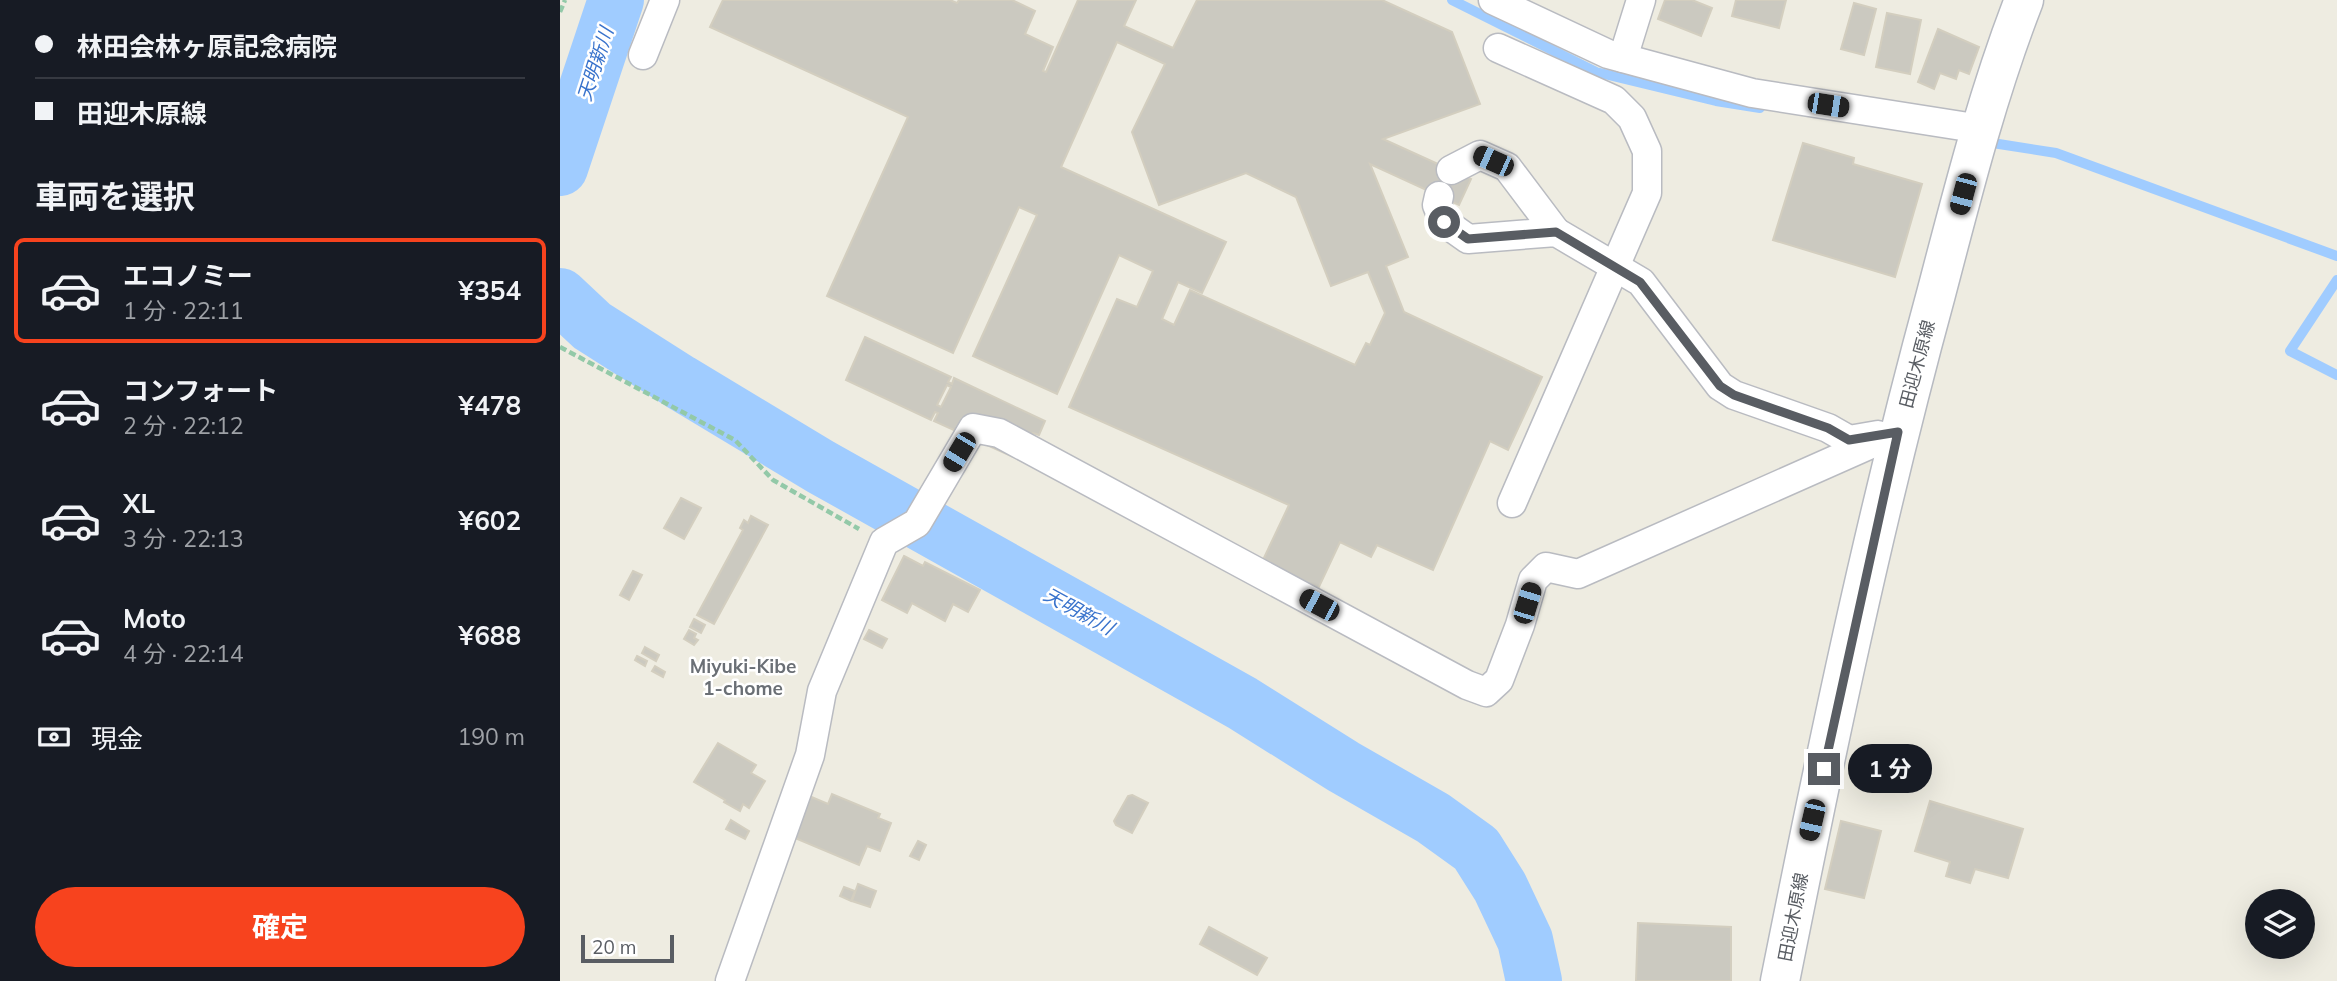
<!DOCTYPE html>
<html lang="ja">
<head>
<meta charset="utf-8">
<style>
	body { margin:0; font-family:Mulish,"Noto Sans JP",sans-serif; background:#20242c; color:#f1f3f6; height:100vh; display:flex; flex-direction:column; font-size:26px; white-space:nowrap }
	* { box-sizing:border-box; margin:0 }
	p { font-size:23px; color:#9ea1a6 }
	.icon { flex:none; width:38px; height:38px; fill:none; stroke:currentColor; stroke-width:2; stroke-linecap:round; stroke-linejoin:round }
	.map { position:relative; flex:1; overflow:hidden }
	.side { display:flex; flex-direction:column; background:#171b24; width:560px }
	.side>* { flex:none }
	.guide { display:grid; align-content:center; height:154px; padding:0 35px; background:#171b24 }
	.tools { position:absolute; left:1685px; top:889px; display:grid; gap:14px }
	.tools a { display:grid; place-items:center; width:70px; height:70px; border-radius:50%; background:#171b24; box-shadow:0 7px 28px #0002; font-size:35px }
	.scale { position:absolute; left:21px; bottom:18px; width:93px; box-sizing:border-box; padding-left:7px; border:4px solid #595d63; border-top:0; font-size:19px; line-height:24px; white-space:nowrap; color:#595d63; -webkit-text-stroke:5px #fff; paint-order:stroke }
	.end { position:absolute; width:32px; height:32px; margin:-16px; border:9px solid #595d63; background:#fff; box-shadow:0 0 0 4px #fff }
	.from { border-radius:50% }
	.bubble { position:absolute; height:49px; border-radius:24px; background:#171b24; box-shadow:0 7px 28px #0002; font-size:23px; font-weight:700; line-height:49px; text-align:center }
	.car { position:absolute; width:21px; height:42px; margin:-21px -10px; border-radius:9px; box-shadow:0 0 5px 2px #0007; background:linear-gradient(#222 24%,#8ab4d8 0 40%,#222 0 76%,#8ab4d8 0 86%,#222 0) }
	.guide b { display:flex; align-items:center; gap:24px; height:66px; font-size:26px }
	.guide b+b { border-top:2px solid #363941 }
	.guide i { width:18px; height:18px; background:#f1f3f6 }
	ul { padding:0; list-style:none }
	li { display:flex; align-items:center; gap:21px; height:105px; margin:0 14px 10px; padding:0 21px; border:4px solid transparent; border-radius:10px }
	li div { flex:1 }
	li b { display:block; font-size:26px }
	li em { font-style:normal; font-weight:700 }
	li.selected { border-color:#f7431e }
	li>.icon { width:63px; height:63px; stroke-width:1.5 }
	h2 { padding:0 35px; font-size:32px; line-height:84px }
	.pay { display:flex; align-items:center; gap:18px; height:77px; padding:0 35px; font-size:26px }
	.pay p { margin-inline-start:auto }
	.primary-button { display:flex; gap:14px; margin-top:auto; padding:14px 35px }
	.primary-button a { flex:1; height:80px; border-radius:42px; background:#f7431e; color:#fff; font-size:28px; font-weight:700; line-height:80px; text-align:center }
	main { display:flex; flex:1; min-height:0 }
	.map>svg:first-child { display:block }
	.lines { fill:none; stroke-linecap:round; stroke-linejoin:round }
	.stream { stroke:#a0ccff; stroke-width:10 }
	.river { stroke:#a0ccff; stroke-width:56 }
	.building { fill:#cbc9c0; stroke:#d3cebf; stroke-width:2; fill-rule:evenodd }
	.minor-casing { stroke:#b9bbc1; stroke-width:31 }
	.secondary-casing { stroke:#b7bac1; stroke-width:41 }
	.path { stroke:#93c9a8; stroke-width:4.5; stroke-dasharray:7 3.5; stroke-linecap:butt }
	.minor { stroke:#fff; stroke-width:28 }
	.secondary { stroke:#fff; stroke-width:38 }
	.route { stroke:#595d63; stroke-width:9 }
	.labels { text-anchor:middle; dominant-baseline:central; stroke-width:5; stroke-linejoin:round; paint-order:stroke }
	.street-label { font-size:18px; fill:#595d63; stroke:#fff }
	.water-label { font-size:19px; font-style:italic; fill:#3973cc; stroke:#fff }
	.neighbourhood-label { font-size:19px; font-weight:bold; fill:#6a6f75; stroke:#fff }
</style>
</head>
<body>
<main>
<section class="side">
<div class="guide">
<b><i class="from"></i>林田会林ヶ原記念病院</b>
<b><i></i>田迎木原線</b>
</div>
<h2>車両を選択</h2>
<ul>
<li class="selected"><svg class="icon" aria-label="car" viewBox="0 0 24 24"><path d="M5 17H2v-5l4-1 3-4h7l3 4 3 1v5h-3M9 17h6M6 11h13"/><circle cx="7" cy="17" r="2"/><circle cx="17" cy="17" r="2"/></svg><div><b>エコノミー</b><p>1 分 · 22:11</p></div><em>¥354</em></li>
<li><svg class="icon" aria-label="car" viewBox="0 0 24 24"><path d="M5 17H2v-5l4-1 3-4h7l3 4 3 1v5h-3M9 17h6M6 11h13"/><circle cx="7" cy="17" r="2"/><circle cx="17" cy="17" r="2"/></svg><div><b>コンフォート</b><p>2 分 · 22:12</p></div><em>¥478</em></li>
<li><svg class="icon" aria-label="car" viewBox="0 0 24 24"><path d="M5 17H2v-5l4-1 3-4h7l3 4 3 1v5h-3M9 17h6M6 11h13"/><circle cx="7" cy="17" r="2"/><circle cx="17" cy="17" r="2"/></svg><div><b>XL</b><p>3 分 · 22:13</p></div><em>¥602</em></li>
<li><svg class="icon" aria-label="car" viewBox="0 0 24 24"><path d="M5 17H2v-5l4-1 3-4h7l3 4 3 1v5h-3M9 17h6M6 11h13"/><circle cx="7" cy="17" r="2"/><circle cx="17" cy="17" r="2"/></svg><div><b>Moto</b><p>4 分 · 22:14</p></div><em>¥688</em></li>
</ul>
<div class="pay"><svg class="icon" aria-label="cash" viewBox="0 0 24 24"><path d="M3 7h18v10H3z"/><circle cx="12" cy="12" r="2"/></svg>現金<p>190 m</p></div>
<div class="primary-button"><a>確定</a></div>
</section>
<div class="map">
<svg width="1777" height="981" viewBox="0 0 1777 981">
	<rect width="100%" height="100%" fill="#eeece1"/>
	<g class="lines">
		<g class="stream">
			<polyline points="892,0 1036,72 1156,101 1200,108"/>
			<polyline points="1426,142 1496,153 1777,256"/>
			<polyline points="1777,280 1730,351 1777,375"/>
		</g>
		<g class="river">
			<polyline points="0,168 56,0"/>
			<polyline points="0,296 32,326 120,382 261,467 682,703 784,767 873,818 916,849 940,887 965,940 974,981"/>
		</g>
	</g>
	<g class="building">
		<path d="M163 0H390L397 3 399 0H452L475 11 465 34 493 47 483 71 486 72 518 0H576L564 26 613 48 637 0H822L892 32 920 104 823 139 911 179 899 205 810 164 848 257 826 266 844 312 982 377 948 450 930 441 873 570 817 545 811 557 780 542 758 589 702 562 729 505 509 407 557 299 577 307 593 271 559 255 497 394 413 356 477 215 459 207 393 353 267 296 348 117 150 27ZM557 42 605 64 572 132 599 205 686 173 736 197 771 286 808 272 825 313 810 345 806 343 795 365 630 290 614 325 602 319 618 282 642 293 666 242 501 167Z"/>
		<polygon points="1105,0 1132,0 1152,8 1141,36 1098,19"/>
		<polygon points="1176,0 1226,0 1219,28 1172,16"/>
		<polygon points="1294,3 1316,9 1304,55 1281,49"/>
		<polygon points="1327,13 1361,20 1350,74 1316,67"/>
		<polygon points="1378,29 1419,47 1409,74 1399,70 1396,79 1380,73 1374,89 1358,82"/>
		<polygon points="1243,143 1294,158 1293,164 1362,184 1335,277 1213,240"/>
		<path d="M305 337 391 377 388 382 392 384 394 378 485 421 479 435 473 433 468 444 464 462 374 421 378 413 375 412 371 420 286 380ZM387 385 391 387 381 407 377 405Z"/>
		<polygon points="121,498 141,508 124,539 104,528"/>
		<polygon points="191,516 208,525 154,624 137,615 183,530 180,528 184,520 188,523"/>
		<polygon points="344,556 363,566 365,562 420,590 408,612 393,604 385,621 352,603 347,613 322,600"/>
		<polygon points="73,571 82,575 69,600 60,595"/>
		<polygon points="134,619 145,625 141,633 130,627"/>
		<polygon points="129,630 136,634 134,638 138,640 134,645 124,639"/>
		<polygon points="309,630 327,639 322,648 304,639"/>
		<polygon points="85,647 99,655 96,661 82,653"/>
		<polygon points="77,656 87,661 85,666 75,660"/>
		<polygon points="95,666 105,672 103,677 92,671"/>
		<polygon points="158,743 196,765 191,773 205,781 189,808 183,804 180,811 164,802 165,800 134,782"/>
		<polygon points="242,793 268,804 272,794 320,814 318,818 331,823 320,851 307,846 299,865 230,836"/>
		<polygon points="572,795 588,803 572,833 556,825 554,821 568,796"/>
		<polygon points="1370,801 1463,829 1448,878 1415,869 1410,883 1386,876 1390,862 1355,851"/>
		<polygon points="171,820 189,831 185,839 166,829"/>
		<polygon points="1281,821 1321,831 1304,898 1265,889"/>
		<polygon points="358,841 366,845 359,860 350,856"/>
		<polygon points="298,884 316,891 310,907 292,901"/>
		<polygon points="284,887 295,891 291,901 280,896"/>
		<polygon points="1078,923 1171,927 1171,981 1076,981"/>
		<polygon points="649,927 707,958 697,975 640,944"/>
	</g>
	<g class="lines">
		<defs>
			<g id="minor">
				<polyline points="933,0 1048,54 1192,93 1421,129"/>
				<polyline points="938,48 1054,100 1072,118 1087,151 1087,193 952,503"/>
				<polyline points="83,55 105,0"/>
				<polyline points="1063,58 1081,0"/>
				<polyline points="891,170 920,155 947,167 996,232"/>
				<polyline points="879,196 877,205 884,222 908,239 996,232 1081,282 1160,386 1174,395 1268,428 1289,440 1318,435"/>
				<polyline points="170,981 250,755 262,691 324,542 357,523 413,428 439,433 907,685 926,692 939,680 960,625 973,580 986,567 1018,574 1338,432"/>
			</g>
			<path id="secondary" d="M1220 981C1266 751 1314 521 1376 294 1402 195 1427 95 1464 0"/>
		</defs>
		<use href="#minor" class="minor-casing"/>
		<use href="#secondary" class="secondary-casing"/>
		<g class="path">
			<polyline points="0,12 5,0"/>
			<polyline points="0,347 175,440 213,480 299,529"/>
		</g>
		<use href="#minor" class="minor"/>
		<use href="#secondary" class="secondary"/>
	</g>
	<g class="lines">
		<polyline class="route" points="884,222 908,239 996,232 1080,282 1160,386 1174,395 1268,428 1289,440 1338,432 1264,769"/>
	</g>
	<g class="labels">
		<g class="street-label">
			<text transform="translate(1357 364) rotate(-75)">田迎木原線</text>
			<text transform="translate(1233 917) rotate(-79)">田迎木原線</text>
		</g>
		<g class="water-label">
			<text transform="translate(35 64) rotate(-72)">天明新川</text>
			<text transform="translate(519 611) rotate(29)">天明新川</text>
		</g>
		<g class="neighbourhood-label">
			<text x="183" y="666">Miyuki-Kibe<tspan x="183" dy="22">1-chome</tspan></text>
		</g>
	</g>
</svg>
<div class="tools">
<a><svg class="icon" aria-label="layers" viewBox="0 0 24 24"><path d="M12 4l9 5-9 5-9-5zM3 14l9 5 9-5"/></svg></a>
</div>
<div class="scale">20 m</div>
<i class="end from" style="left:884px;top:222px"></i>
<i class="end" style="left:1264px;top:769px"></i>
<div class="bubble" style="left:1288px;top:744px;width:84px">1 分</div>
<i class="car" style="left:1268px;top:105px;rotate:99deg"></i>
<i class="car" style="left:933px;top:161px;rotate:294deg"></i>
<i class="car" style="left:1403px;top:194px;rotate:195deg"></i>
<i class="car" style="left:399px;top:452px;rotate:211deg"></i>
<i class="car" style="left:967px;top:603px;rotate:17deg"></i>
<i class="car" style="left:759px;top:605px;rotate:298deg"></i>
<i class="car" style="left:1252px;top:820px;rotate:193deg"></i>
</div>
</main>
</body>
</html>
